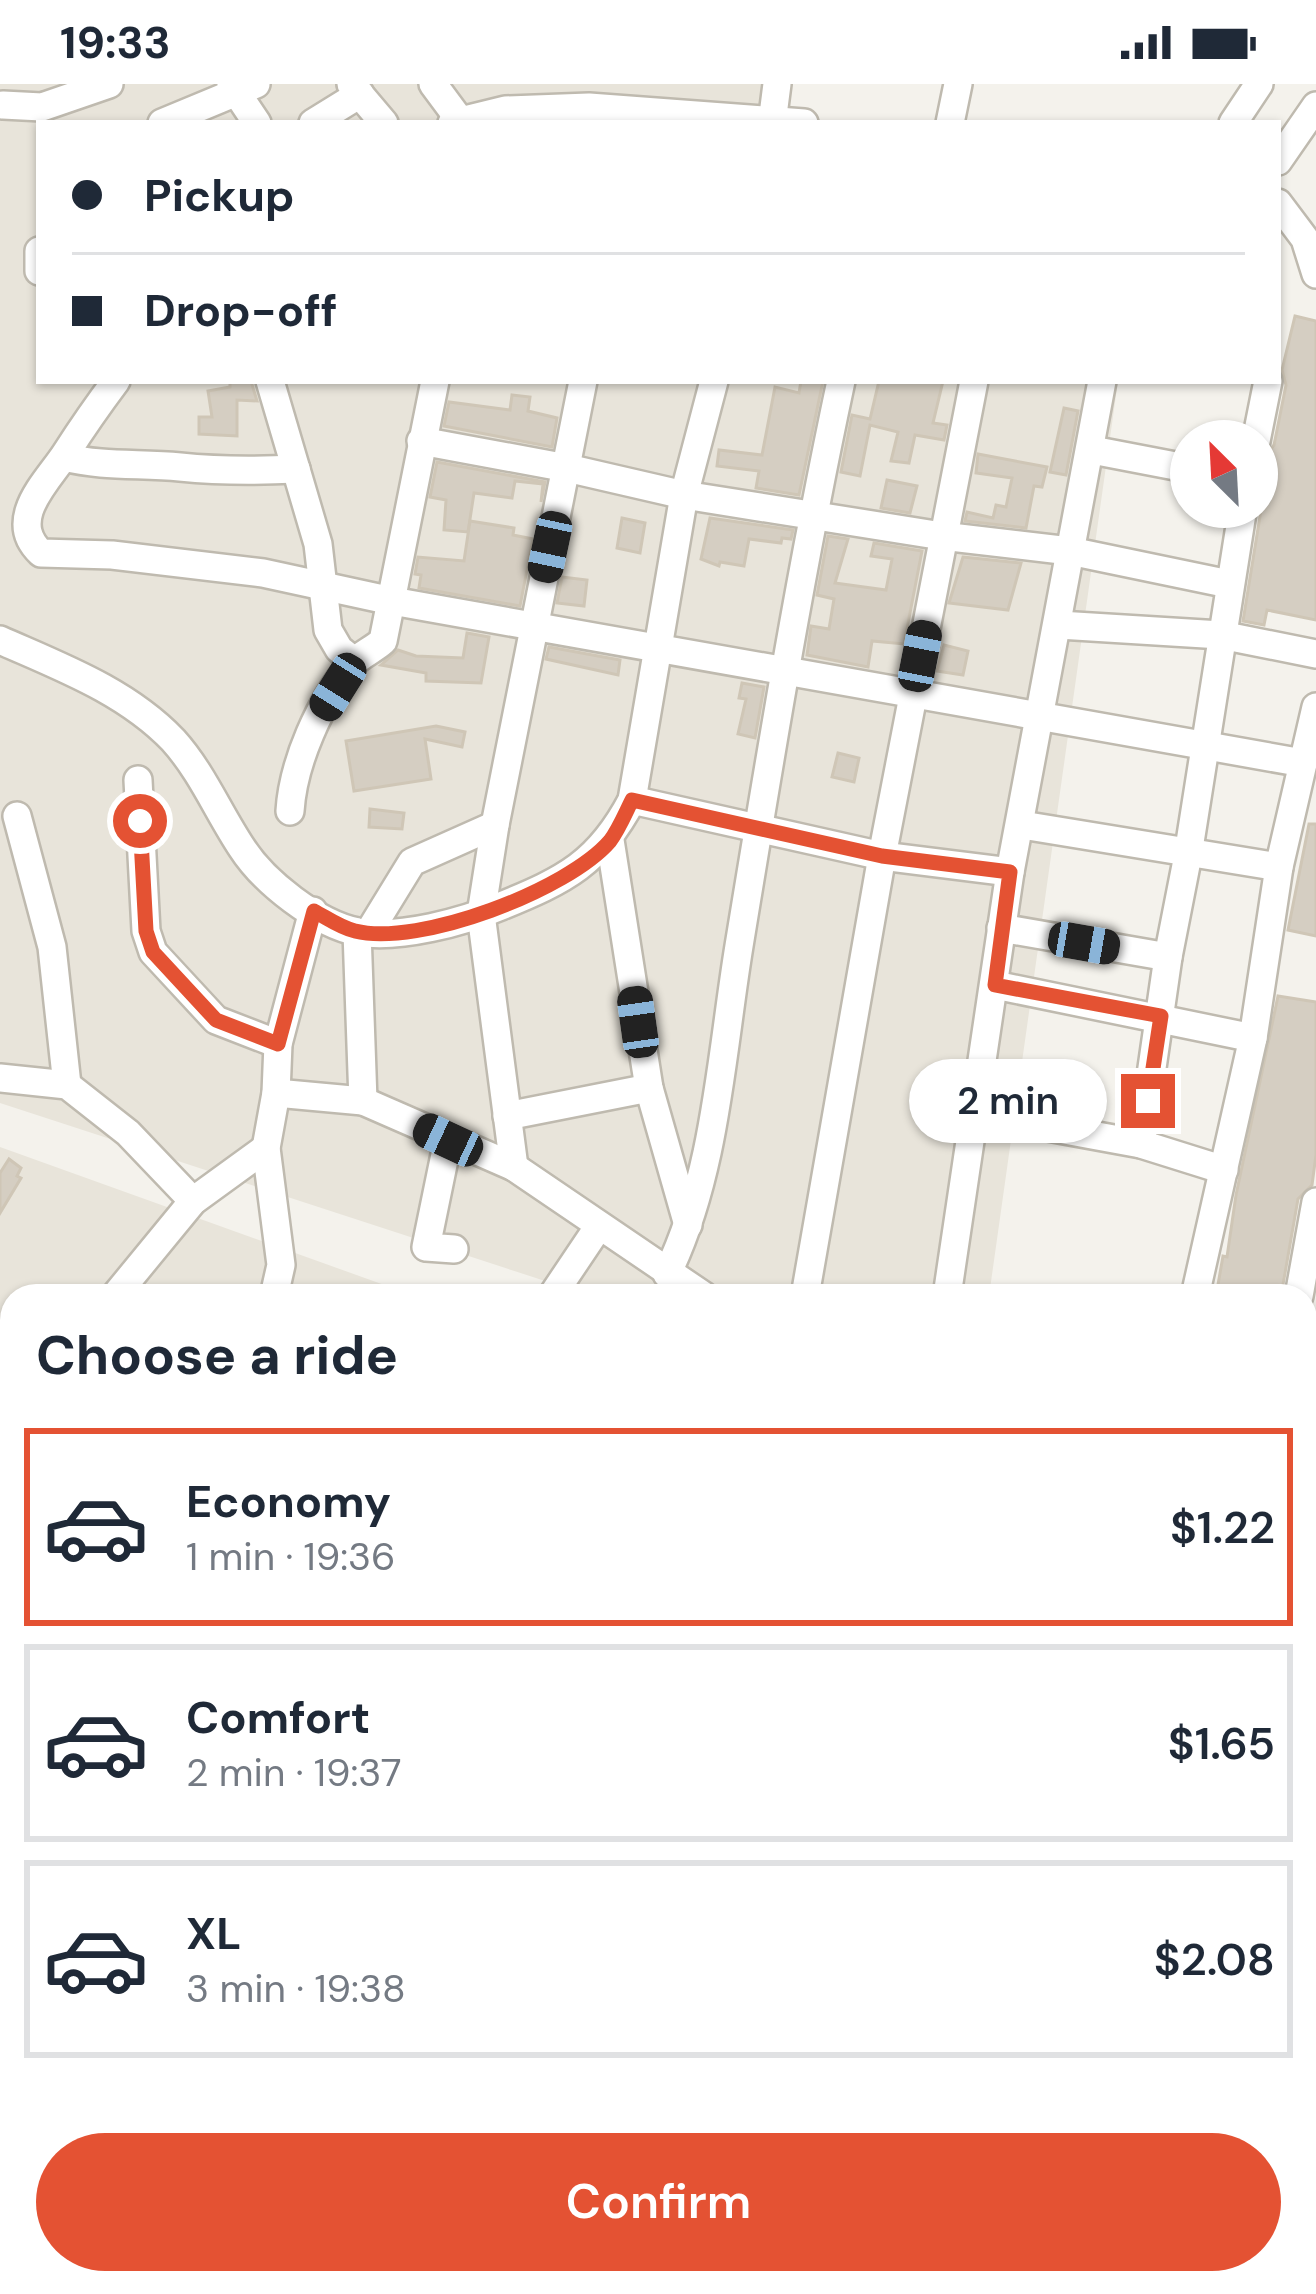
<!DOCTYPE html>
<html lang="en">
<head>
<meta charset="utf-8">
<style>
	body { margin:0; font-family:"DM Sans",sans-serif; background:#f2f2f3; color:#1f2937; height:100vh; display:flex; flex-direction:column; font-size:45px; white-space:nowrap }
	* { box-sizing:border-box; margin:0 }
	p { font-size:39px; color:#747a83 }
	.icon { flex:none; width:66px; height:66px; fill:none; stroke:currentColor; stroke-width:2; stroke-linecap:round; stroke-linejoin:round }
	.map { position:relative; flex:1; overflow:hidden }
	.panel { position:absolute; left:0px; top:1200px; width:1317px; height:1011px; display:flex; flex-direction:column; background:#fff; border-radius:36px 36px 0 0; box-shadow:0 3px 9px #0004 }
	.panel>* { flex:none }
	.guide { position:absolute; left:36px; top:36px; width:1245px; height:264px; border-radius:0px; box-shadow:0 3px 9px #0004; display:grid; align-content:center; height:264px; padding:0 36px; background:#fff }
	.needle { width:78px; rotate:336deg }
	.controls { position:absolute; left:1170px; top:336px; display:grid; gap:24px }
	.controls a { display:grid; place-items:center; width:108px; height:108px; border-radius:50%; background:#fff; box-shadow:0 3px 9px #0004; font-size:60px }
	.end { position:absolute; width:54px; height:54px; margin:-27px; border:15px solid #e45233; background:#fff; box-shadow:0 0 0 6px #fff }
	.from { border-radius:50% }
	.bubble { position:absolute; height:84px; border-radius:42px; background:#fff; box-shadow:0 3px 9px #0004; font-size:39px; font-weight:600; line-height:84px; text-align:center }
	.car { position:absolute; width:36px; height:72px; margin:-36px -18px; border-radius:15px; box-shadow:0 0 9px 3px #0007; background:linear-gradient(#222 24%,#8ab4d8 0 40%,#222 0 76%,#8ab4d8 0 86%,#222 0) }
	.guide b { display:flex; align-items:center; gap:42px; height:114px; font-size:45px }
	.guide b+b { border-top:3px solid #e0e1e3 }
	.guide i { width:30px; height:30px; background:#1f2937 }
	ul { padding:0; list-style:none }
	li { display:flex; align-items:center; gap:36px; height:198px; margin:0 24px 18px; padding:0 12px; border:6px solid #e0e1e3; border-radius:0px }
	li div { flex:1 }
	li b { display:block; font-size:45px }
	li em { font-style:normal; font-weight:600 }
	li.active { border-color:#e45233 }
	li>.icon { width:108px; height:108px; stroke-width:1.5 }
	h2 { padding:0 36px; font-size:54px; line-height:144px }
	.cta { display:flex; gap:24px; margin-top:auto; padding:24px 36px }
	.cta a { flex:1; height:138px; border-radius:72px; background:#e45233; color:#fff; font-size:48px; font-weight:600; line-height:138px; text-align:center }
	.status { display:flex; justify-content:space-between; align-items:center; height:84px; padding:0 60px; background:#fff; direction:ltr }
	.status svg { height:33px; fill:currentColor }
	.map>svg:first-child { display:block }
	.residential { fill:#e8e4da }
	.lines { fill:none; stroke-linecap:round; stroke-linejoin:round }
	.river { stroke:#afd1ea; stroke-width:33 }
	.building { fill:#d5cec2; stroke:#cfc6b6; stroke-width:3 }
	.minor-casing { stroke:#bfbaaf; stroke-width:32 }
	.minor { stroke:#fff; stroke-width:27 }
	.route { stroke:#e45233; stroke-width:15 }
</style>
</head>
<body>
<div class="status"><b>19:33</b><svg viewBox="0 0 49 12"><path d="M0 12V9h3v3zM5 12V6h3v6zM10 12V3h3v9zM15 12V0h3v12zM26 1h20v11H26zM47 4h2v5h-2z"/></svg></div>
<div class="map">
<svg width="1316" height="2210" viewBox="0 0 1316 2210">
	<rect width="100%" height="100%" fill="#f4f2ec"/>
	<g class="residential">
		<polygon points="0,0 774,0 771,39 39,39 39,297 1118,297 989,1212 591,1212 0,1019"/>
		<polygon points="0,1063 415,1212 12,1212 12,2199 1305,2199 1305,1424 1316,1426 1316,2210 0,2210"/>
	</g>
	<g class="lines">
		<g class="river">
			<polyline points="0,1792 12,1772"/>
			<polyline points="669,2199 675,2210"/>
		</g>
	</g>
	<g class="building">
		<polygon points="1295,232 1316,237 1316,536 1267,526 1264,541 1243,537 1261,426 1258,414 1266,371 1274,361 1286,301 1282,286"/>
		<polygon points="230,297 251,297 257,317 237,316 237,352 199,350 199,333 212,333 208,307 230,303"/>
		<polygon points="801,297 823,297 799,411 756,404 759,387 717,382 719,366 762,371 775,303 799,309"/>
		<polygon points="879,297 943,297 933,339 947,341 944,356 915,351 909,379 891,377 898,348 870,341 860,392 841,388 852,331 870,335"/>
		<polygon points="512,311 530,313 528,327 557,334 552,363 444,342 449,318 510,326"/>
		<polygon points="1064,324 1078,327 1066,391 1050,388"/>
		<polygon points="978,370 1047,383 1042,403 1034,402 1026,444 965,437 967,428 993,434 996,421 1006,423 1012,394 976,389"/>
		<polygon points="437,378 545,398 541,418 543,400 515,397 512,414 474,409 468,448 444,446 446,416 430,413"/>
		<polygon points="887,396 917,402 910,429 881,424"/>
		<polygon points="622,434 645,439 640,469 617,464"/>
		<polygon points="710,434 793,446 791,455 782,454 781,459 749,455 744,482 720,478 719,482 701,475"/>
		<polygon points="470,437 514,444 513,451 533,455 520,522 419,504 421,491 415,490 418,473 464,477"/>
		<polygon points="828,452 848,455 835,499 886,506 892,475 871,472 874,459 922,467 904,560 872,557 868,583 807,571 811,542 829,545 834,515 817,511"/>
		<polygon points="963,473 1021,479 1008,526 949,519"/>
		<polygon points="562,493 587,496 584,522 557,519"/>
		<polygon points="467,549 489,553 481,599 426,597 426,589 381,581 398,566 416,572 463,574"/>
		<polygon points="944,561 968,567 963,591 937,587"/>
		<polygon points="549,563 620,576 618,591 546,575"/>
		<polygon points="742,599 764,603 755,654 738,650 746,615 739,614"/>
		<polygon points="436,642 465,648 462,663 425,655 431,695 354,707 346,657"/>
		<polygon points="838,669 859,674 854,698 832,693"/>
		<polygon points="370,725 404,729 402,745 369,743"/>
		<polygon points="1309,740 1316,740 1316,852 1288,846"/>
		<polygon points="1278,912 1316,918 1316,1071 1312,1101 1298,1115 1281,1212 1216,1212 1223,1172 1227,1173 1236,1111"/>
		<polygon points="9,1075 21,1084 17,1092 21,1094 0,1129 0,1089"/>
	</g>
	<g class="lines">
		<defs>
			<g id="minor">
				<polyline points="231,0 257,39"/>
				<polyline points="351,0 384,39"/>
				<polyline points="433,0 459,35"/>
				<polyline points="3,21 42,23 109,0"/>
				<polyline points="162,39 256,0"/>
				<polyline points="313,39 360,10"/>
				<polyline points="452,39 505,26 589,23 804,39"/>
				<polyline points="772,39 777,0"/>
				<polyline points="950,39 958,0"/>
				<polyline points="1233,39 1259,0"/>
				<polyline points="1278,77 1316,22"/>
				<polyline points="1278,119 1305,155 1316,190"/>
				<polyline points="39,167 39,187"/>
				<path d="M116 297C98 321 82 344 66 369 48 397 5 435 41 469L112 471 263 489 392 517 1303 679"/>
				<polyline points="270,297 318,460 328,546 339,565 354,577"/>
				<polyline points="421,357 567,384 684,411 942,452 1070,467 1229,500"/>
				<polyline points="1256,357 1268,297"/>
				<polyline points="1092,366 1191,385"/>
				<path d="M64 373C103 383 140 379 180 383 219 387 256 387 296 385"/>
				<polyline points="1059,541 1221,551 1316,570"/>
				<path d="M0 556C61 583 126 607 173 656 202 688 218 728 242 764 264 798 317 840 358 848 400 855 463 838 501 822 565 796 599 779 632 716L684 411 714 297"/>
				<polyline points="138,696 146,847 153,868 216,936 278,960"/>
				<polyline points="632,716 882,772 1010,788"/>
				<path d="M290 727C293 679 320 617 352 580 360 571 373 566 383 557L435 297"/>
				<polyline points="17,732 52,863 67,1001"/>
				<polyline points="1022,741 1279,783"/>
				<polyline points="610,756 649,1004 688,1141"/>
				<polyline points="1001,844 1168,873"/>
				<polyline points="357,848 363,1017"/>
				<polyline points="369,848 412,778 495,741"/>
				<polyline points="995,901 1253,954"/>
				<polyline points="0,994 67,1001 128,1049 193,1117"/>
				<polyline points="276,1009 363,1017 514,1083 704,1212"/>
				<polyline points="977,1030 1141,1060 1224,1086"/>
				<polyline points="507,1032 649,1004"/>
				<polyline points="448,1056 426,1163 454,1165"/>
				<polyline points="1141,1060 1168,873 1188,771 1243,423"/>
				<polyline points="514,1083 481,830 495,741 583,297"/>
				<path d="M667 1190C716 1089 721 972 739 862 770 673 801 484 841 297"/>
				<polyline points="115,1212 193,1117 266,1064"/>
				<polyline points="274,1212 281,1181 266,1064 276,1009 278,960 313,827"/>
				<polyline points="552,1212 599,1142"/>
				<polyline points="805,1212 882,772 974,297"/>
				<polyline points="947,1212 1010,788 1102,297"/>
				<polyline points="1195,1212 1253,954 1279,783 1316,623"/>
				<polyline points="1299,1212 1316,1118"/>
				<polyline points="0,1342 12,1330"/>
				<polyline points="1305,1389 1316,1364"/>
				<polyline points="0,1600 7,1653"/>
				<polyline points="1305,1719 1316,1719"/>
				<polyline points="0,2042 12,2013"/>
				<polyline points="1305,2097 1316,2119"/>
				<polyline points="0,2140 12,2141"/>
				<polyline points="93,2199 106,2210"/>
				<polyline points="375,2199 382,2210"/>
				<polyline points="1030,2199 1032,2210"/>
				<polyline points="1186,2199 1191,2205 1219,2200"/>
				<polyline points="247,2210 253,2199"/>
				<polyline points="474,2210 485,2199"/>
				<polyline points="550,2210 630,2200"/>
				<polyline points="1128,2210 1131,2199"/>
			</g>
		</defs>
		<use href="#minor" class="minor-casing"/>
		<use href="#minor" class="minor"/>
	</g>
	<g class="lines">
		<path class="route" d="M140 737 146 847 153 868 216 936 278 960 314 827C327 834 341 844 355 847 419 863 568 806 610 757 619 745 625 730 632 716L882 772 1010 788 995 901 1161 932 1148 1017"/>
	</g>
</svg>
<div class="controls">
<a><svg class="needle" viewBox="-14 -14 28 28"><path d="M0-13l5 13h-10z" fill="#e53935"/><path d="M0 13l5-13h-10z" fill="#747a83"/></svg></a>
</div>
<i class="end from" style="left:140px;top:737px"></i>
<i class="end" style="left:1148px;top:1017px"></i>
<div class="bubble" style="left:909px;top:975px;width:198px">2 min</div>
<i class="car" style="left:550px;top:463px;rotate:192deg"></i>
<i class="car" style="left:920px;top:572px;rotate:11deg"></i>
<i class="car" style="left:338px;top:603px;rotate:212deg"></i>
<i class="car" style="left:1084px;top:859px;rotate:100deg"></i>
<i class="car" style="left:638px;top:938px;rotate:352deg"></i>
<i class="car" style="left:448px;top:1056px;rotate:295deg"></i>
<div class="guide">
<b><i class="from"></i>Pickup</b>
<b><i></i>Drop-off</b>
</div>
<section class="panel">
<h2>Choose a ride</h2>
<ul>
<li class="active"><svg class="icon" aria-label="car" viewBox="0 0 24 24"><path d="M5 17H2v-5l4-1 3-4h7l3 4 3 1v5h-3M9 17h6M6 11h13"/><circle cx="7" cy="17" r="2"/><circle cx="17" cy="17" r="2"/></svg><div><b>Economy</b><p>1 min · 19:36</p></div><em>$1.22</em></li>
<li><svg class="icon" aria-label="car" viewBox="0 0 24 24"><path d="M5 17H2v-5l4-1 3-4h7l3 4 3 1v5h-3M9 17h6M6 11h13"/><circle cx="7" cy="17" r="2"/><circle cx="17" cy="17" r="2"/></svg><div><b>Comfort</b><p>2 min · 19:37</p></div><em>$1.65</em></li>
<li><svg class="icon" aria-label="car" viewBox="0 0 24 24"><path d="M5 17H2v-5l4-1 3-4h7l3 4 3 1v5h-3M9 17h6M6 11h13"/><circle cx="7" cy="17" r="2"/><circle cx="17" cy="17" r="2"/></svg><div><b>XL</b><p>3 min · 19:38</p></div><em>$2.08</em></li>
</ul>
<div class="cta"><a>Confirm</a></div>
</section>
</div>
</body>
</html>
